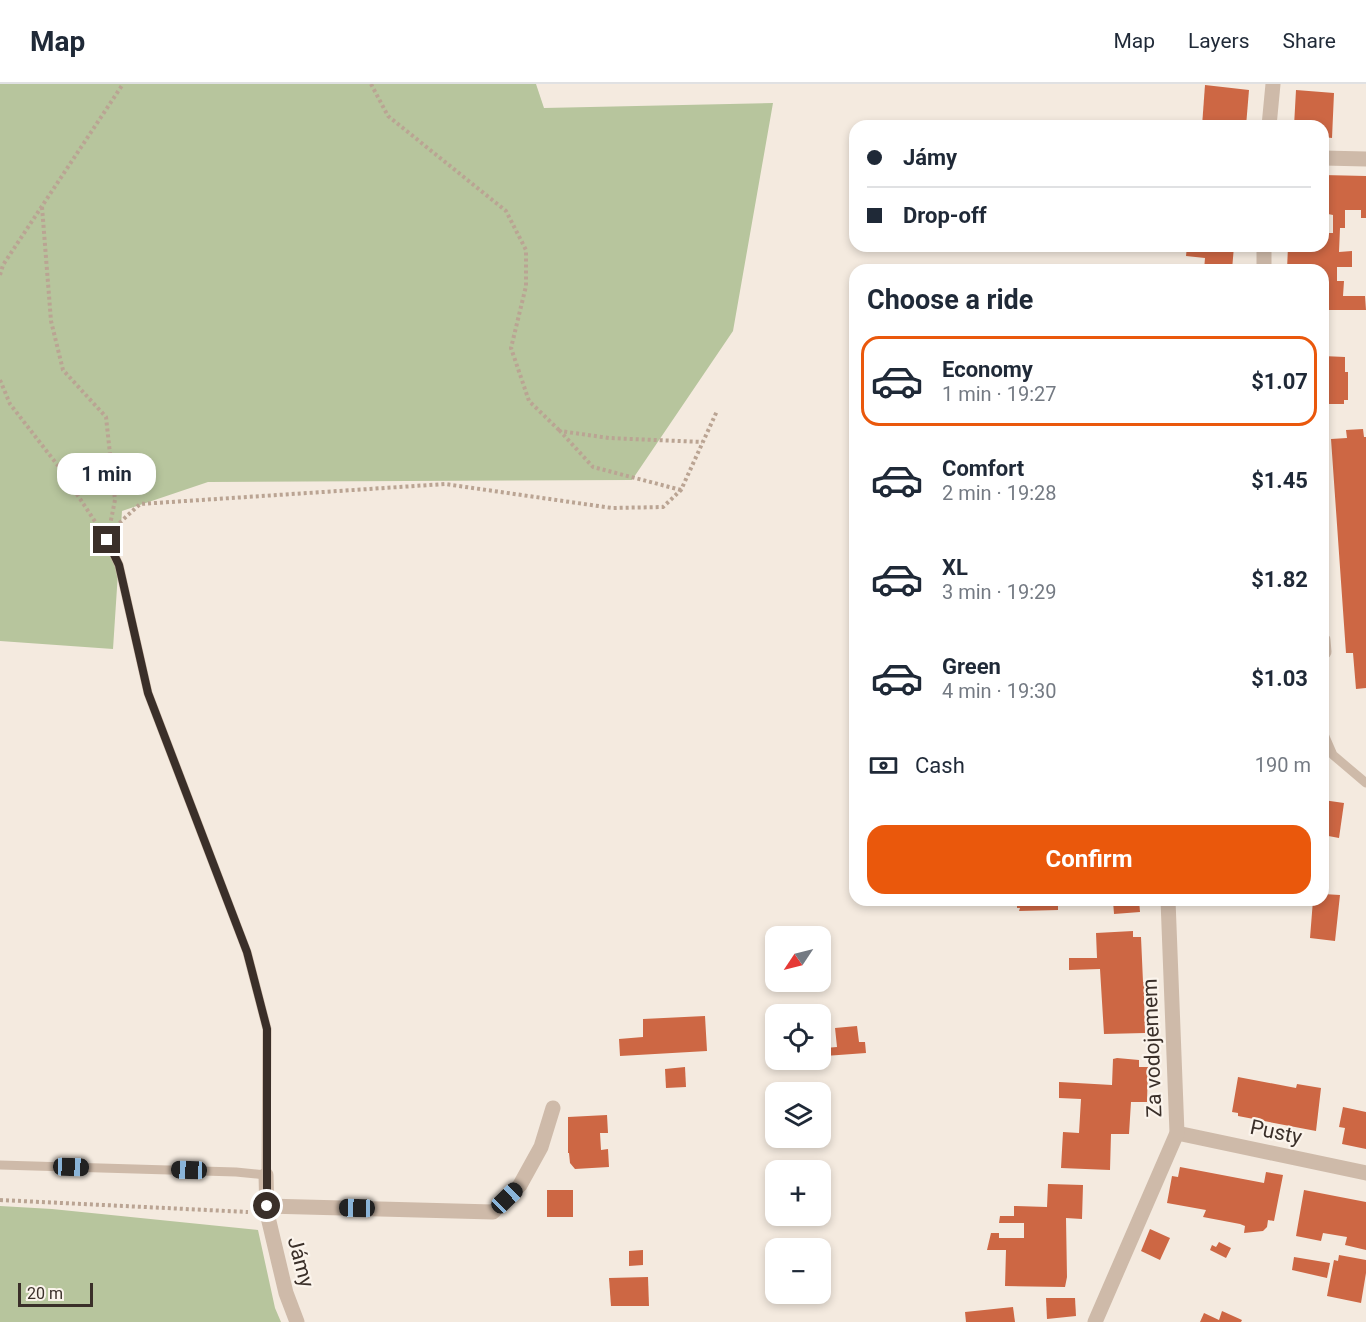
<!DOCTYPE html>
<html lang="en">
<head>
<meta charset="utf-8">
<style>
	body { margin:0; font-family:Roboto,sans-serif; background:#f6f6f7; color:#1f2937; height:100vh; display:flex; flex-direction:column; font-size:22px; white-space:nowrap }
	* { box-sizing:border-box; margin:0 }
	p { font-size:20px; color:#747a83 }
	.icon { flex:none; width:33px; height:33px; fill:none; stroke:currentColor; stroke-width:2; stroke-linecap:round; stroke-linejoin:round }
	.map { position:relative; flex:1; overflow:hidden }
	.side { position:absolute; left:849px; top:180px; width:480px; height:642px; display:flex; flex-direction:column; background:#fff; border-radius:18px; box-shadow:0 3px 9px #0003 }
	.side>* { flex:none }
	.banner { position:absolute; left:849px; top:36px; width:480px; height:132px; border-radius:18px; box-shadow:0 3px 9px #0003; display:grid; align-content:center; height:132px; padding:0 18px; background:#fff }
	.needle { width:39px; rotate:235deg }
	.buttons { position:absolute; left:765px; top:842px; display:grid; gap:12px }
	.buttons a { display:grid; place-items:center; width:66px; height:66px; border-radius:12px; background:#fff; box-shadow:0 3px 9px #0003; font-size:30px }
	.scale { position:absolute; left:18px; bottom:15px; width:75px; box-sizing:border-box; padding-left:6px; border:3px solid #3a2f29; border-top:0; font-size:16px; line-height:21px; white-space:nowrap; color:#3a2f29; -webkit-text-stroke:4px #fbf4ec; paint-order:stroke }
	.end { position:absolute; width:27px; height:27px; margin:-14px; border:8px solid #3a2f29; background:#fff; box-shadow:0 0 0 3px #fff }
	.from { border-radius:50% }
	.bubble { position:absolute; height:42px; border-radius:18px; background:#fff; box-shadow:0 3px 9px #0003; font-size:20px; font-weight:700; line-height:42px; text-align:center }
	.car { position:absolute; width:18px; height:36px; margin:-18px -9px; border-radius:8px; box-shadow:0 0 4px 2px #0007; background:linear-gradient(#222 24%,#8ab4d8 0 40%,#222 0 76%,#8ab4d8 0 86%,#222 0) }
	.banner b { display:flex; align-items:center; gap:21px; height:57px; font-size:22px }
	.banner b+b { border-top:2px solid #e0e1e3 }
	.banner i { width:15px; height:15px; background:#1f2937 }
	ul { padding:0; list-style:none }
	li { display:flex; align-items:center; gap:18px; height:90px; margin:0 12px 9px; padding:0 6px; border:3px solid transparent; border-radius:18px }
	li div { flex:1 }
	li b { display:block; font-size:22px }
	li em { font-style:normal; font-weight:700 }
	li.selected { border-color:#ea580c }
	li>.icon { width:54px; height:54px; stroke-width:1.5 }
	h2 { padding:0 18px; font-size:27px; line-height:72px }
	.pay { display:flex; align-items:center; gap:15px; height:66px; padding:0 18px; font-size:22px }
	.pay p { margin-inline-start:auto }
	.button { display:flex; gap:12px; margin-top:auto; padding:12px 18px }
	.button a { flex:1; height:69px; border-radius:18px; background:#ea580c; color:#fff; font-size:24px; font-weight:700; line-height:69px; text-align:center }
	header { display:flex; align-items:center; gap:36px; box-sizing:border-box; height:84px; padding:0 30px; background:#fff; border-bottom:2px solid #e0e1e3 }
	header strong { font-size:28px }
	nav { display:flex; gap:33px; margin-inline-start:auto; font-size:21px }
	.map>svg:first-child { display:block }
	.green { fill:#b7c59d }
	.building { fill:#cd6744 }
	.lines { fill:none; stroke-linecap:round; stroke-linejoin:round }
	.path { stroke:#baa493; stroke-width:4; stroke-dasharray:3 3; stroke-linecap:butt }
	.lane { stroke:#cebaa9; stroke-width:9 }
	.street { stroke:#cebaa9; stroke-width:15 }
	.route { stroke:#3a2f29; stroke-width:8 }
	.labels { text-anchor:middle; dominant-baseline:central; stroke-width:4.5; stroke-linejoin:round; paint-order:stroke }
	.street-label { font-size:21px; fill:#3a2f29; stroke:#fbf4ec }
</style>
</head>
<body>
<header>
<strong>Map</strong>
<nav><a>Map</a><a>Layers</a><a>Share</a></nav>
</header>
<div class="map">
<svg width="1366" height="1238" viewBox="0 0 1366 1238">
	<rect width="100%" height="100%" fill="#f4eadf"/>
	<g class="green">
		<polygon points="0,0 536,0 544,24 773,19 733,247 632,396 208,398 122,427 113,565 0,557"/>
		<polygon points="0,1122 52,1125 258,1146 275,1224 281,1238 0,1238"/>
	</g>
	<g class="building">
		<polygon points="1205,1 1249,6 1246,42 1202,42"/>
		<polygon points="1296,6 1334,9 1332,54 1323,53 1323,42 1294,42"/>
		<polygon points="1323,91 1366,92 1366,134 1361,134 1361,126 1345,126 1345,144 1340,144 1339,168 1352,167 1352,183 1337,183 1337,197 1344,197 1343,212 1365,212 1366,226 1323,226 1323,186 1287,186 1288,162 1323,162 1323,149 1333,149 1333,131 1328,130 1328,127 1325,126 1325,116 1323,116"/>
		<polygon points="1187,162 1234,162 1232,186 1204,186 1205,174 1186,172"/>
		<polygon points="1323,272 1345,273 1345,288 1348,288 1348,316 1344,316 1344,320 1323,320"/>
		<polygon points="1363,345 1364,353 1366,353 1366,604 1356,605 1353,569 1346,569 1331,355 1347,354 1346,346"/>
		<polygon points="1323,716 1344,719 1339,754 1323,751"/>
		<polygon points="1323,810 1340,811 1335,857 1310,854 1313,816 1323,816"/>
		<polygon points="1017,816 1058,816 1058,826 1019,827 1020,824 1017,824"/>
		<polygon points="1139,816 1140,828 1114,830 1113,817"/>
		<polygon points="1133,847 1133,853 1141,853 1143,898 1148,898 1149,910 1144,910 1145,949 1104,950 1100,885 1069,886 1069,874 1097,874 1096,849"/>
		<polygon points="705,932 707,967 620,972 619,955 643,953 643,935"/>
		<polygon points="857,942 859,958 865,958 866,969 825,972 825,964 837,963 835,944"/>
		<polygon points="1117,974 1139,976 1139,983 1148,983 1147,1018 1131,1018 1129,1050 1111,1050 1110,1086 1061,1084 1063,1048 1079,1049 1081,1015 1059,1014 1059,998 1112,1001 1113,975"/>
		<polygon points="685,983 686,1003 666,1004 665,985"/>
		<polygon points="1238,993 1296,1004 1297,1000 1321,1004 1316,1047 1238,1032 1238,1029 1232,1028"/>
		<polygon points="1343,1023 1366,1028 1366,1065 1342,1060 1345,1044 1339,1043"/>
		<polygon points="607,1031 608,1049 600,1049 601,1066 608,1065 609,1083 575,1085 570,1079 569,1069 568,1069 568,1033"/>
		<polygon points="1180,1083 1264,1099 1266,1088 1283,1091 1274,1137 1268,1136 1267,1143 1263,1147 1244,1149 1245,1142 1240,1140 1203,1133 1206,1126 1167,1119 1172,1092 1178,1093"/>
		<polygon points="1048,1100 1083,1101 1082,1135 1066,1134 1067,1193 1065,1203 1005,1202 1006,1166 987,1166 991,1149 999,1149 999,1154 1024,1154 1024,1139 999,1139 1000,1132 1014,1132 1014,1122 1047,1123"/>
		<rect x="547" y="1106" width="26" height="27"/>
		<polygon points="1304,1106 1366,1118 1366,1166 1345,1161 1347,1153 1323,1149 1321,1157 1296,1152"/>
		<polygon points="1150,1145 1170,1154 1160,1176 1141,1167"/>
		<polygon points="1219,1158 1231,1164 1226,1174 1210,1166 1212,1161 1216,1163"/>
		<polygon points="643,1166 643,1181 629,1182 629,1167"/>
		<polygon points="1339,1171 1366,1176 1366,1189 1361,1219 1327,1212 1334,1176 1338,1177"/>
		<polygon points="1294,1173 1330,1179 1327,1194 1292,1186"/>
		<polygon points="648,1193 649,1222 611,1222 609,1194"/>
		<polygon points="775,1209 801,1209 801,1214 775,1215"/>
		<polygon points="1046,1214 1075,1214 1076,1232 1047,1235"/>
		<polygon points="1013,1223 1015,1238 966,1238 965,1228"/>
		<polygon points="1222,1227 1242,1236 1241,1238 1200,1238 1204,1229 1219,1236"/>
	</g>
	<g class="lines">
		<g class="path">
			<polyline points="371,0 388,32 506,127 526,166 526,202 511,264 529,317 560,347"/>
			<polyline points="42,123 51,237 63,286 106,333 115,416 110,441"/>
			<polyline points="0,191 3,181 123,0"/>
			<polyline points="0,296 10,320 59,383 98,442"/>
			<polyline points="681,406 593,383 560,347 609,354 702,358"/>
			<polyline points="115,443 140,420 445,400 612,424 663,423 681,406 717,327"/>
			<polyline points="0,1116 248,1128"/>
		</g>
		<g class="lane">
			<polyline points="1323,648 1333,671 1366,699"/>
			<polyline points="0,1081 236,1088 266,1091 267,945 247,868 148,609 119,481 107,456"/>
		</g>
		<g class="street">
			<polyline points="1269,42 1273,0"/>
			<polyline points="1323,74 1366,75"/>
			<polyline points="1264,186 1264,162"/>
			<polyline points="1323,556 1324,568"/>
			<polyline points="1177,1049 1366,1089"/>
			<polyline points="266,1091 267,1129 286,1209 297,1238"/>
			<polyline points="267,1122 493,1128 520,1101 541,1063 553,1024"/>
			<polyline points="1095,1238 1177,1049 1168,816"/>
		</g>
	</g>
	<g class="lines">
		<polyline class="route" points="107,456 119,481 148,609 247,868 267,945 267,1122"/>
	</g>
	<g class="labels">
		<g class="street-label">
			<text transform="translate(1152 964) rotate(-92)">Za vodojemem</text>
			<text transform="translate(1276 1048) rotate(12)">Pusty</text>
			<text transform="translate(301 1178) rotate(75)">Jámy</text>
		</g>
	</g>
</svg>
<div class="buttons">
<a><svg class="needle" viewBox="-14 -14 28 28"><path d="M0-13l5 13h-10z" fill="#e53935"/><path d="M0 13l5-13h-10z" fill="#747a83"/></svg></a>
<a><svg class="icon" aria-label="locate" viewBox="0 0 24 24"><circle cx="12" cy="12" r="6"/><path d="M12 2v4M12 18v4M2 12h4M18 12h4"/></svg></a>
<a><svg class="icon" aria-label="layers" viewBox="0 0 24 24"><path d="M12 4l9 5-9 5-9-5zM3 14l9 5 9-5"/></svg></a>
<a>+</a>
<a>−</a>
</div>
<div class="scale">20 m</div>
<i class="end from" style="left:267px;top:1122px"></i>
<i class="end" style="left:107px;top:456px"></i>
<div class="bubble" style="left:57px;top:369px;width:99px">1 min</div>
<i class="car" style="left:71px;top:1083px;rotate:92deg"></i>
<i class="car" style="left:189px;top:1086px;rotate:272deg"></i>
<i class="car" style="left:507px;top:1114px;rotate:46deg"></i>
<i class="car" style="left:357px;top:1124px;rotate:271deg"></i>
<div class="banner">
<b><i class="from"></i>Jámy</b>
<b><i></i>Drop-off</b>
</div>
<section class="side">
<h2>Choose a ride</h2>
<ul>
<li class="selected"><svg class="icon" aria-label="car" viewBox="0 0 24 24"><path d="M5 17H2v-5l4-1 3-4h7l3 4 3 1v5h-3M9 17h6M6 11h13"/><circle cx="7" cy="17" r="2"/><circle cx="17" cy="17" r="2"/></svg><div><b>Economy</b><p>1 min · 19:27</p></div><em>$1.07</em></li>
<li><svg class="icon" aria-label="car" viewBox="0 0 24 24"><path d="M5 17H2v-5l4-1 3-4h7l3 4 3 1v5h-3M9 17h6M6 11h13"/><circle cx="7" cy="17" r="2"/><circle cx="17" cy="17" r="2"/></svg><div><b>Comfort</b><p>2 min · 19:28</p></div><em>$1.45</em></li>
<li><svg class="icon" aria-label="car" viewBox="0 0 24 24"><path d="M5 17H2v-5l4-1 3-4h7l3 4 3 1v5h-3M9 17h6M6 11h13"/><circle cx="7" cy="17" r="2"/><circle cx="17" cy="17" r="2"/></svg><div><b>XL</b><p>3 min · 19:29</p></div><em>$1.82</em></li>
<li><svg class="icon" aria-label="car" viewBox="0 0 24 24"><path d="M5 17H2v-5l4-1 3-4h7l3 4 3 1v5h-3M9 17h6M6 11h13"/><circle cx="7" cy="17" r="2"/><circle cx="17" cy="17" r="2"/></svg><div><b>Green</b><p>4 min · 19:30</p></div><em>$1.03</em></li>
</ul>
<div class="pay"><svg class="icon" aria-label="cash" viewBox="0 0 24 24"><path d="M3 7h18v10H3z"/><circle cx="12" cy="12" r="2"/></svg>Cash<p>190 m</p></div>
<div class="button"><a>Confirm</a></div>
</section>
</div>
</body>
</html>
